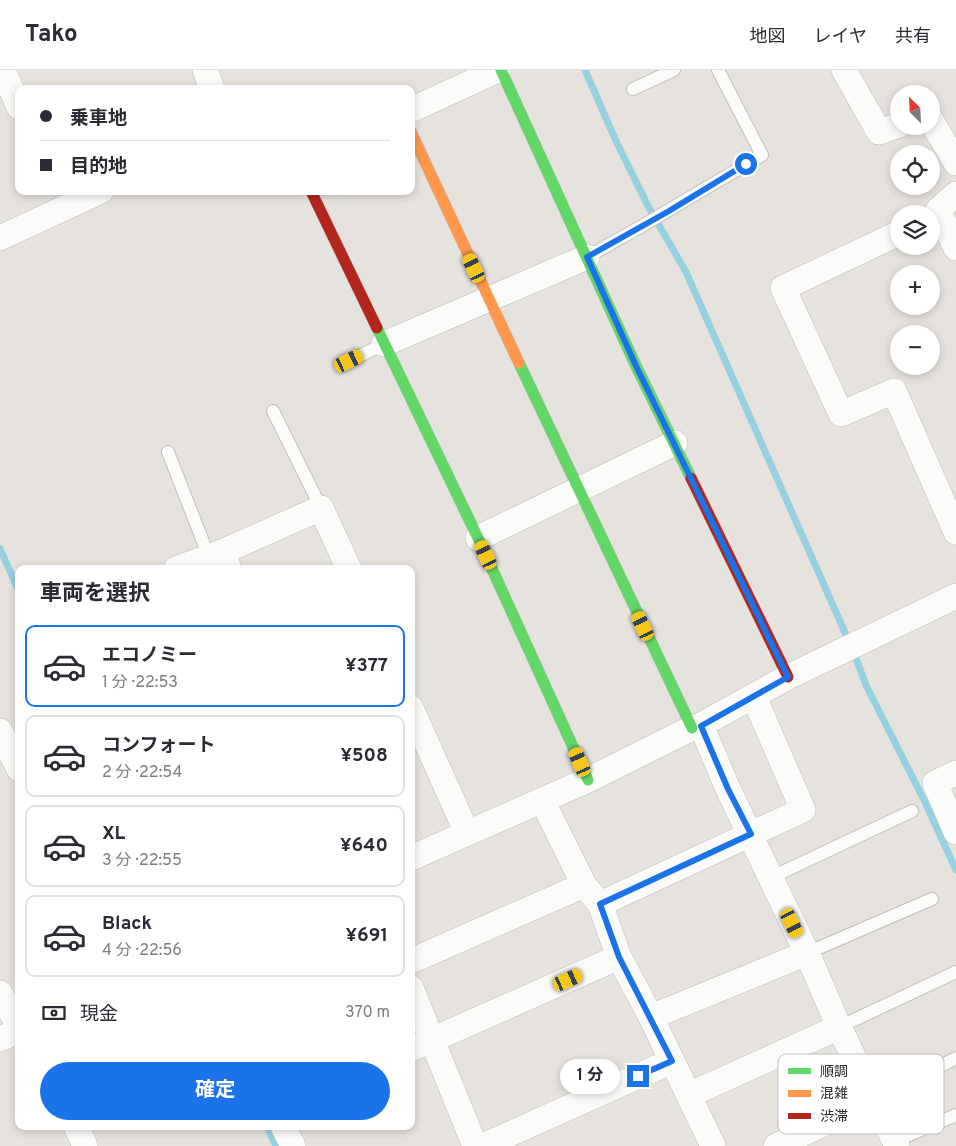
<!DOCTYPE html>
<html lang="ja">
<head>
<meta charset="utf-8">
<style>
	body { margin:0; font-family:Overpass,"Noto Sans JP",sans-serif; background:#f7f7f7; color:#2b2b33; height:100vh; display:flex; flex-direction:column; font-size:19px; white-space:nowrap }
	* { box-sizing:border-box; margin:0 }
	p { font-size:16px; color:#7c7c81 }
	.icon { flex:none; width:28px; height:28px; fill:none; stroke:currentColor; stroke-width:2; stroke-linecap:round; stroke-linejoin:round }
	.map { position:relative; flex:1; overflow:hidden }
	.details { position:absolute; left:15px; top:495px; width:400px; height:565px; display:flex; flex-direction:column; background:#fff; border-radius:10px; box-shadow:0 2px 8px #0003 }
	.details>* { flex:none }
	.guide { position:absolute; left:15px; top:15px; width:400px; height:110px; border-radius:10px; box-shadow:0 2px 8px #0003; display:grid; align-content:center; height:110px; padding:0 25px; background:#fff }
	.needle { width:32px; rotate:336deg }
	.controls { position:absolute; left:890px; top:15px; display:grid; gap:10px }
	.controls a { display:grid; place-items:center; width:50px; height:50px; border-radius:50%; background:#fff; box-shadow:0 2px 8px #0003; font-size:25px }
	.end { position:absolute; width:22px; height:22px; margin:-11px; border:6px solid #1a73e8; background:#fff; box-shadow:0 0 0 2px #fff }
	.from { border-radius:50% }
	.bubble { position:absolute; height:35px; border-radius:18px; background:#fff; box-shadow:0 2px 8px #0003; font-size:16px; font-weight:700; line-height:35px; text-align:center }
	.car { position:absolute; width:15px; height:30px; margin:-15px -8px; border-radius:6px; box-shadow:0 0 4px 1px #0007; background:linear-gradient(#f5c518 24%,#345 0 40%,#f5c518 0 76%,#345 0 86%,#f5c518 0) }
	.guide b { display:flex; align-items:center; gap:18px; height:48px; font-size:19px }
	.guide b+b { border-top:1px solid #e1e1e2 }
	.guide i { width:12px; height:12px; background:#2b2b33 }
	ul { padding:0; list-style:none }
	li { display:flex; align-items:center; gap:15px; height:82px; margin:0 10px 8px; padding:0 15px; border:2px solid #e1e1e2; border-radius:10px }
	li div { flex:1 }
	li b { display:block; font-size:19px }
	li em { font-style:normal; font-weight:700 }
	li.current { border-color:#1a73e8 }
	li>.icon { width:45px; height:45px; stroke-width:1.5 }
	h2 { padding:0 25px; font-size:22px; line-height:60px }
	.pay { display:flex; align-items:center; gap:12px; height:55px; padding:0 25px; font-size:19px }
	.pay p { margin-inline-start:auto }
	.cta { display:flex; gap:10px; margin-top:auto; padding:10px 25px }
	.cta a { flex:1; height:58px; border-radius:30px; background:#1a73e8; color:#fff; font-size:20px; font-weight:700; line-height:58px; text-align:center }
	header { display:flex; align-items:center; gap:30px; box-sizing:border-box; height:70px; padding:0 25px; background:#fff; border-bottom:1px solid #e1e1e2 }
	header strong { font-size:24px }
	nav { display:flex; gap:28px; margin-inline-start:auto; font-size:18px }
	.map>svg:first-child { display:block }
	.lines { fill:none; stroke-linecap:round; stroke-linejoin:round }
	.stream { stroke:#98d0e2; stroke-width:7 }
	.lane-casing { stroke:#c0bfbf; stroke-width:14 }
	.street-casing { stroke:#c0bfbf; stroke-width:26 }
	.fast-casing { stroke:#c0bfbf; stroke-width:12 }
	.slow-casing { stroke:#c0bfbf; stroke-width:12 }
	.jam-casing { stroke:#c0bfbf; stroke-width:12 }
	.lane { stroke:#fbfbfa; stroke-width:12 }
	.street { stroke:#fbfbfa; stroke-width:25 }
	.fast { stroke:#63d668; stroke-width:11 }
	.slow { stroke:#ff974d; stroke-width:11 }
	.jam { stroke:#b3261e; stroke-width:11 }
	.route { stroke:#1a73e8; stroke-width:6 }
	.key { fill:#fff; stroke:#bebebe; stroke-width:1 }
	.key-label { font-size:14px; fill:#282828 }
</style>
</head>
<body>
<header>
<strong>Tako</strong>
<nav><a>地図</a><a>レイヤ</a><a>共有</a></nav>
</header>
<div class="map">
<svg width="956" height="1076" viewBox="0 0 956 1076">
	<rect width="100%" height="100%" fill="#e6e2de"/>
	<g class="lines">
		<g class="stream">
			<polyline points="585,0 616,71 648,136 686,202 854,583 866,615 925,732 956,800"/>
			<polyline points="0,479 19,521"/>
			<polyline points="267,1056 276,1076"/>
		</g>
		<defs>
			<g id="lane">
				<polyline points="633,19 674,0"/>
				<polyline points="587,187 642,156 762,85 718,0"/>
				<polyline points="349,291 384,274"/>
				<polyline points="273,341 321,438"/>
				<polyline points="168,382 209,487"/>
				<polyline points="770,808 912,741"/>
				<polyline points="807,883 932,829"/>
				<polyline points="839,957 956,902"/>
				<polyline points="875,1030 956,988"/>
				<polyline points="895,1071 956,1045"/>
			</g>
			<g id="street">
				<polyline points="3,0 19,37"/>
				<polyline points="205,0 212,19"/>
				<polyline points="844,0 879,62 899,55"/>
				<polyline points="411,40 498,0"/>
				<polyline points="931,50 956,93"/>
				<polyline points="956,124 938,140 956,178"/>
				<polyline points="899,163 783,218 841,344 894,321 956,462"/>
				<polyline points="0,168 101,121"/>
				<polyline points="384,274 587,187"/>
				<polyline points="478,468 675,373"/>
				<polyline points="222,482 321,438 349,499"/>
				<polyline points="176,499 222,482 229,499"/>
				<polyline points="411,638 467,763"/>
				<polyline points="701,655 728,719 807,883 839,957 897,1076"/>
				<polyline points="0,661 19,699"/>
				<polyline points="956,703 935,713 956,762"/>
				<polyline points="542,730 584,815 600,834 619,887 651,947 713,1076"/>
				<polyline points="411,788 588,710 692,658 701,655 788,607 956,526"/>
				<polyline points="600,834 803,740 754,627"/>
				<polyline points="411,891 584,815"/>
				<polyline points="411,918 475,1076"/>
				<polyline points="0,923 19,956"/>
				<polyline points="651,947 807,883"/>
				<polyline points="0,969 19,961"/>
				<polyline points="411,979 619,887"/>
				<polyline points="689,1025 839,957"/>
				<polyline points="76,1056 85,1076"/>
				<polyline points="283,1056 293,1076"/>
				<polyline points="483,1076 672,991"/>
				<polyline points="776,1076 875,1030"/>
			</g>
			<g id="fast">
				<polyline points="501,0 636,296 691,408"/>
				<polyline points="377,258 478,468 588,710"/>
				<polyline points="519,293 692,658"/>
			</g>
			<polyline id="slow" points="411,62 519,293"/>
			<g id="jam">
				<polyline points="311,121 377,258"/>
				<polyline points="691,408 788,607"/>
			</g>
		</defs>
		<use href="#lane" class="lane-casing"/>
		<use href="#street" class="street-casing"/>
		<use href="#fast" class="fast-casing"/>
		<use href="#slow" class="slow-casing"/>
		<use href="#jam" class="jam-casing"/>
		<use href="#lane" class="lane"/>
		<use href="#street" class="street"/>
		<use href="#fast" class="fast"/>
		<use href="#slow" class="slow"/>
		<use href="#jam" class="jam"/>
	</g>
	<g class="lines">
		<polyline class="route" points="638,1006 672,991 619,887 600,834 751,764 728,719 701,656 788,607 636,296 587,187 669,141 746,94"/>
	</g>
	<rect x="778" y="984" width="166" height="80" rx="8" class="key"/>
	<rect x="788" y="998" width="23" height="6" fill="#63d668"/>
	<rect x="788" y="1020" width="23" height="7" fill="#ff974d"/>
	<rect x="788" y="1043" width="23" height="6" fill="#b3261e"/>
	<g class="key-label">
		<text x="820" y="1006">順調</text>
		<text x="820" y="1028">混雑</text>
		<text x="820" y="1051">渋滞</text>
	</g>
</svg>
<div class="controls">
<a><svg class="needle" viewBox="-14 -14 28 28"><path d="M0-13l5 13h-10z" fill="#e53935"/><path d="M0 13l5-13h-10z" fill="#7c7c81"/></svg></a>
<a><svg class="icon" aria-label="locate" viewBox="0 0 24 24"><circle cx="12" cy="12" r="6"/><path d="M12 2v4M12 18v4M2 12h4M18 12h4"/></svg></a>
<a><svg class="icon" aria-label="layers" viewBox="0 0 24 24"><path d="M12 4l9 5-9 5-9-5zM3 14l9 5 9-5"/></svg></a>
<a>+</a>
<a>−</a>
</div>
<i class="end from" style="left:746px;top:94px"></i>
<i class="end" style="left:638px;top:1006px"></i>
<div class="bubble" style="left:560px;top:989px;width:60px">1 分</div>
<i class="car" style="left:474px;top:198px;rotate:335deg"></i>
<i class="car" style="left:349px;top:291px;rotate:64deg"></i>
<i class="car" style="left:486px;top:485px;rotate:335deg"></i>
<i class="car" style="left:643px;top:556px;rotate:335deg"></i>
<i class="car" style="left:580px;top:692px;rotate:336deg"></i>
<i class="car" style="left:792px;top:853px;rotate:154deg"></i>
<i class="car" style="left:568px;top:910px;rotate:66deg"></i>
<div class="guide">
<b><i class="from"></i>乗車地</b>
<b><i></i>目的地</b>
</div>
<section class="details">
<h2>車両を選択</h2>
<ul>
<li class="current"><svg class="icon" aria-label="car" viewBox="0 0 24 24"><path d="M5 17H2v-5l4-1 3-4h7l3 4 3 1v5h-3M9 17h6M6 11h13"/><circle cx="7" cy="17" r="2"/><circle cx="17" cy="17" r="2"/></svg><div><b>エコノミー</b><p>1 分 · 22:53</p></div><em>¥377</em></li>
<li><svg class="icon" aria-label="car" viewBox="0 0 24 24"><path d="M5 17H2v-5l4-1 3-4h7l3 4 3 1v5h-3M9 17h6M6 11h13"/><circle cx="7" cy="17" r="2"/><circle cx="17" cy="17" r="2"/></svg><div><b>コンフォート</b><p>2 分 · 22:54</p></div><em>¥508</em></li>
<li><svg class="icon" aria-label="car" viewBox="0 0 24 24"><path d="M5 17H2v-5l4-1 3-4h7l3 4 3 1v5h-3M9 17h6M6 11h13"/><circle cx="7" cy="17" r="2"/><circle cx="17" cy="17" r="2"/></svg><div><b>XL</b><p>3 分 · 22:55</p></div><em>¥640</em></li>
<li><svg class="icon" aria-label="car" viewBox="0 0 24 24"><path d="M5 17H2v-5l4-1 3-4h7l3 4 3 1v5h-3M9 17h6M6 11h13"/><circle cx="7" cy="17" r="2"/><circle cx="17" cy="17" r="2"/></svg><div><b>Black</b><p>4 分 · 22:56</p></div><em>¥691</em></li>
</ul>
<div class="pay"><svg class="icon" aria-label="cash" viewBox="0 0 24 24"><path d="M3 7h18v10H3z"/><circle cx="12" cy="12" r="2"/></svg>現金<p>370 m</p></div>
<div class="cta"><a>確定</a></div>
</section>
</div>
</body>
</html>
